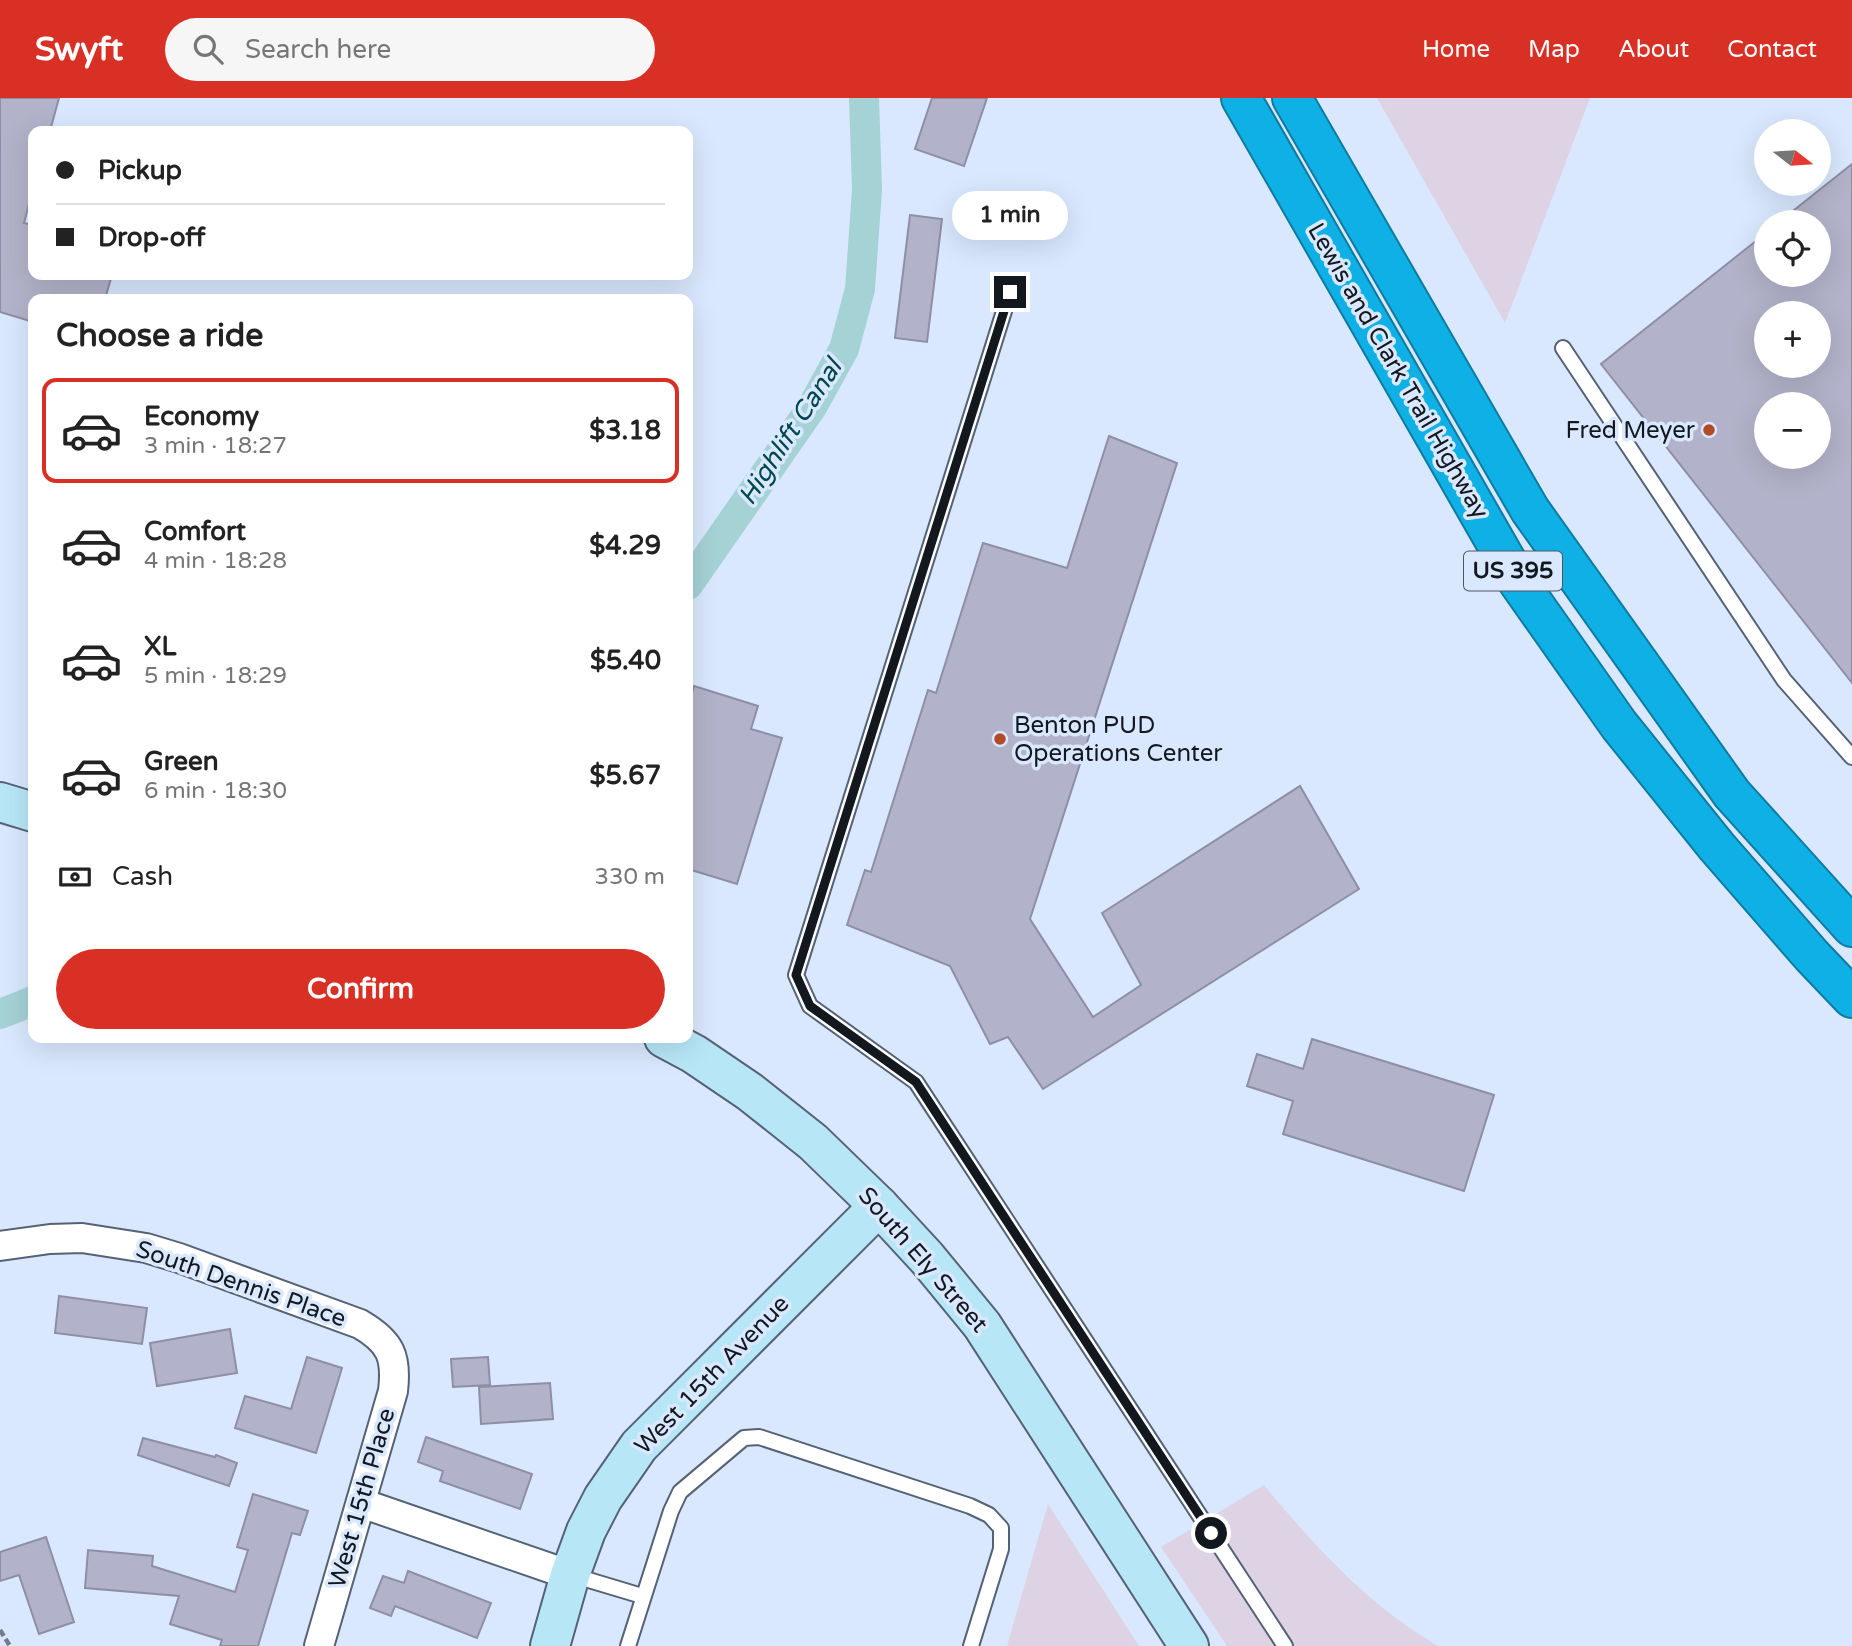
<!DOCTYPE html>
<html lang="en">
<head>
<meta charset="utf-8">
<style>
	body { margin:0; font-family:"Varela Round",sans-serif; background:#f6f6f6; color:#222; height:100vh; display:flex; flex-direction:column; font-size:26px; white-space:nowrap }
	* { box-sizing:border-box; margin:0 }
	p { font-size:23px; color:#767676 }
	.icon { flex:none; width:38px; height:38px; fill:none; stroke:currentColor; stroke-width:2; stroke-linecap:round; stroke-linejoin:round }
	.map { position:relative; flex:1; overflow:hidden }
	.sheet { position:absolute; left:28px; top:196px; width:665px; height:749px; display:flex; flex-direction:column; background:#fff; border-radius:14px; box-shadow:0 7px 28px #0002 }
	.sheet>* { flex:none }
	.top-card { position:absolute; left:28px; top:28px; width:665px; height:154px; border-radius:14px; box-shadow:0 7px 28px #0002; display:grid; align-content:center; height:154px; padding:0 28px; background:#fff }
	.needle { width:46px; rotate:107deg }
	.buttons { position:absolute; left:1754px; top:21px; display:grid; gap:14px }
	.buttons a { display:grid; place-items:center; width:77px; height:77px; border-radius:50%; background:#fff; box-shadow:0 7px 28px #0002; font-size:35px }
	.end { position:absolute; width:32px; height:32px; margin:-16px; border:9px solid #13181f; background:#fff; box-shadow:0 0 0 4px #fff }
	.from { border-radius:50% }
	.bubble { position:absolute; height:49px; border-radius:24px; background:#fff; box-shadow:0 7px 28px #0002; font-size:23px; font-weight:700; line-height:49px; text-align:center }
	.top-card b { display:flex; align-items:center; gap:24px; height:66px; font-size:26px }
	.top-card b+b { border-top:2px solid #e0e0e0 }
	.top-card i { width:18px; height:18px; background:#222 }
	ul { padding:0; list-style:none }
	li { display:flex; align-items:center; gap:21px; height:105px; margin:0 14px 10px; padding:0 14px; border:4px solid transparent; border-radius:14px }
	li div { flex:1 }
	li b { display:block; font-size:26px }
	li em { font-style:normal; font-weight:700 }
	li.on { border-color:#d93025 }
	li>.icon { width:63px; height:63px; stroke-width:1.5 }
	h2 { padding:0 28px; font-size:32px; line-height:84px }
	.pay { display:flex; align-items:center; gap:18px; height:77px; padding:0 28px; font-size:26px }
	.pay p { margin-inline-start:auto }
	.button { display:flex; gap:14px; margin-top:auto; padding:14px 28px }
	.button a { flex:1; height:80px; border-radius:42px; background:#d93025; color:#fff; font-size:28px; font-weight:700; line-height:80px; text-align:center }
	header { display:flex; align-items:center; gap:42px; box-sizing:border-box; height:98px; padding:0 35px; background:#d93025; color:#fff }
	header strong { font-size:33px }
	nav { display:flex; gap:38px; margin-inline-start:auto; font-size:24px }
	.search { width:490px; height:63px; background:#f6f6f6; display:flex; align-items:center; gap:18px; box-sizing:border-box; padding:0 24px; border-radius:38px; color:#767676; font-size:26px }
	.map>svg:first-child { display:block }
	.green { fill:#ded2e5 }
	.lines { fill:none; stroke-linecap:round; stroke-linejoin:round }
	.canal { stroke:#a5d2d5; stroke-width:30 }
	.building { fill:#b2b2ca; stroke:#8e8ea5; stroke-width:2; fill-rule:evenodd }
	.lane-casing { stroke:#556275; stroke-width:18 }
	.street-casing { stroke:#556275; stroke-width:32 }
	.secondary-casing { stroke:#556275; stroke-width:42 }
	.highway-casing { stroke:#107ba0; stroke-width:42 }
	.path { stroke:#727c8a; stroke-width:4.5; stroke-dasharray:7 3.5; stroke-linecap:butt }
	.lane { stroke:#fff; stroke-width:14 }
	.street { stroke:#fff; stroke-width:28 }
	.secondary { stroke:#b7e7f7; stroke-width:38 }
	.highway { stroke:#0fb0e5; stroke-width:38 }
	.route { stroke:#13181f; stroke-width:9 }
	.poi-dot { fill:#b24a27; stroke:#d9e8fe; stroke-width:2.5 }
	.labels { text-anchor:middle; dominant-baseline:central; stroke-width:7; stroke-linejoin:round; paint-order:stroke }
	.shield { fill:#d9e8fe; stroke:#4e5662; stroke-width:2 }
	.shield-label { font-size:23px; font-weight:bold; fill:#13181f }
	.street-label { font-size:24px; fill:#13181f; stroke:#d9e8fe }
	.poi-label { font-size:24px; fill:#13181f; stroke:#d9e8fe; text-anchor:end }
	.water-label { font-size:26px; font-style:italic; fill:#00474b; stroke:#d9e8fe }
</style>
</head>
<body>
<header>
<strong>Swyft</strong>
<div class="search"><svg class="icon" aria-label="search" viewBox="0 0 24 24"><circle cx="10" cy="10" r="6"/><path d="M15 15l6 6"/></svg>Search here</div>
<nav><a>Home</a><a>Map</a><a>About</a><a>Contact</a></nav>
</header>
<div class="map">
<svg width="1852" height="1548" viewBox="0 0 1852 1548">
	<rect width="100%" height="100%" fill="#d9e8fe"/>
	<g class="green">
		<polygon points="1377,0 1590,0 1505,225"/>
		<path d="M1264 1387C1317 1451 1366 1505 1438 1548H1227L1161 1449Z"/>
		<polygon points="1048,1406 1139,1548 1007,1548"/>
	</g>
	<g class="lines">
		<g class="canal">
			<polyline points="688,487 812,309 844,251 860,191 867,92 864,0"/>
			<polyline points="0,916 33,903"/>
		</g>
	</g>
	<g class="building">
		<polygon points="0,0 59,0 50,33 33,33 33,91 24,125 33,127 33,177 112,177 105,201 33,201 33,224 0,214"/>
		<polygon points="932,0 987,0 964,68 915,51"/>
		<path d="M1852 66V585L1601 266 1766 135V177H1818V124H1779ZM1766 215H1818V268H1766ZM1766 306H1818V359H1766Z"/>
		<polygon points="910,117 942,121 927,244 895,240"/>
		<polygon points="1109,338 1177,365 1030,821 1093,919 1141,887 1102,815 1300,688 1359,791 1043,991 1008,939 990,946 950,868 847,827 865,772 871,774 928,592 936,595 983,445 1067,470"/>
		<polygon points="694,588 758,608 751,631 782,640 737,786 688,771 688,610"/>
		<polygon points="1312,941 1494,997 1464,1093 1283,1036 1293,1003 1247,988 1257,956 1303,971"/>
		<polygon points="59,1198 147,1210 142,1246 55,1235"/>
		<polygon points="230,1231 237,1275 157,1288 150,1245"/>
		<polygon points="307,1259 342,1270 316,1355 235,1330 245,1298 291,1311"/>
		<polygon points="488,1259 490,1287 453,1289 451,1261"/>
		<polygon points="550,1285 553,1321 481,1326 479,1289"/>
		<polygon points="426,1339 532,1376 520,1411 440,1383 443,1373 418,1364"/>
		<polygon points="143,1340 215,1359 216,1357 237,1365 229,1388 138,1357"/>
		<polygon points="253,1396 308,1413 300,1437 292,1435 258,1548 220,1548 222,1542 170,1526 179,1498 85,1490 88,1452 153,1458 152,1468 235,1494 248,1452 237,1449"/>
		<polygon points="46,1439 74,1524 39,1536 19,1477 0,1483 0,1454"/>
		<polygon points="408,1473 491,1505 477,1540 395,1508 391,1518 370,1510 383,1478 404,1485"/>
	</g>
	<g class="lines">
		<defs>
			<g id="lane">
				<polyline points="1010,194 796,877 810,908 916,984 1285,1548"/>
				<polyline points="1563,250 1784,582 1852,659"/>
				<polyline points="572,1477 642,1498"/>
				<polyline points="628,1548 671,1413 680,1394 744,1340 759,1339 970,1408 989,1417 1001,1430 1001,1451 971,1548"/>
			</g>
			<g id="street">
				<path d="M0 1148 50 1141 82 1140 146 1150 179 1160 360 1226C391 1244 397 1259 393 1293L319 1548"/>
				<polyline points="361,1405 570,1477"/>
			</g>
			<g id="secondary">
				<polyline points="0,704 33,714"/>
				<polyline points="664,940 694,956 750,994 813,1044 879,1108 927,1160 982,1227 1189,1548"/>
				<polyline points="550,1548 570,1477 586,1433 603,1400 639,1348 879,1108"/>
			</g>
			<g id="highway">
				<polyline points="1241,0 1519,485 1619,627 1717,749 1812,858 1852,900"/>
				<polyline points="1292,0 1530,412 1732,696 1852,829"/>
			</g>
		</defs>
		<use href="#lane" class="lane-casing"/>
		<use href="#street" class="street-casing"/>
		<use href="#secondary" class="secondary-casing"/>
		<use href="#highway" class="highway-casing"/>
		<polyline class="path" points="0,1532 10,1548"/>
		<use href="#lane" class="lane"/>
		<use href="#street" class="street"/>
		<use href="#secondary" class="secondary"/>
		<use href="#highway" class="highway"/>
	</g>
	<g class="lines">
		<polyline class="route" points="1010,194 796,877 810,908 916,984 1211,1435"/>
	</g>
	<g class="poi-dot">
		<circle cx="1709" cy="332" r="7"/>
		<circle cx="1000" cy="641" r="7"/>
	</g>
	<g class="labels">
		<rect class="shield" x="1464" y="453.5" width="98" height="39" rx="5"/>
		<g class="shield-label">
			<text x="1513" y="473">US 395</text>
		</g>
		<g class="street-label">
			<text transform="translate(1398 273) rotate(60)">Lewis and Clark Trail Highway</text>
			<text transform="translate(923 1162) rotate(49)">South Ely Street</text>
			<text transform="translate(241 1186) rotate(19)">South Dennis Place</text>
			<text transform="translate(712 1277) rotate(-46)">West 15th Avenue</text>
			<text transform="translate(362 1400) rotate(-74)">West 15th Place</text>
		</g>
		<g class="poi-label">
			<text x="1695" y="332">Fred Meyer</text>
			<text x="1014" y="627" text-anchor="start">Benton PUD<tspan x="1014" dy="28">Operations Center</tspan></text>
		</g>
		<g class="water-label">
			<text transform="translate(790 334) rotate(-57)">Highlift Canal</text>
		</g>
	</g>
</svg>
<div class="buttons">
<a><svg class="needle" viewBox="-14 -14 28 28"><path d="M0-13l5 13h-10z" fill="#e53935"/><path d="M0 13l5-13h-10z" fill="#767676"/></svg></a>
<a><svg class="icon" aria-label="locate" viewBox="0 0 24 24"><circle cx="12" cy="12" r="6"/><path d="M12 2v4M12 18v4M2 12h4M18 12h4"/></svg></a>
<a>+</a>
<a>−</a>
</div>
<i class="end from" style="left:1211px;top:1435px"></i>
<i class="end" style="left:1010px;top:194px"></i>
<div class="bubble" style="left:952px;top:93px;width:116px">1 min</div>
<div class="top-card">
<b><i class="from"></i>Pickup</b>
<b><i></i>Drop-off</b>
</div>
<section class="sheet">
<h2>Choose a ride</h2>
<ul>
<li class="on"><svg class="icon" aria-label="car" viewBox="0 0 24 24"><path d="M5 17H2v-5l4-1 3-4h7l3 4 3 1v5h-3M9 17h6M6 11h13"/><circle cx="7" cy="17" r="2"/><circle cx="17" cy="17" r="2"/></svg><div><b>Economy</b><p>3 min · 18:27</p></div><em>$3.18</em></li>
<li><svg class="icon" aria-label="car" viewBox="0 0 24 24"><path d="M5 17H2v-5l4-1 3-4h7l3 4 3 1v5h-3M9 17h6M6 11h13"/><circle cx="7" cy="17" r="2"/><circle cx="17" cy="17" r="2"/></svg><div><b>Comfort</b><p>4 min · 18:28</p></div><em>$4.29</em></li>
<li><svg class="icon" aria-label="car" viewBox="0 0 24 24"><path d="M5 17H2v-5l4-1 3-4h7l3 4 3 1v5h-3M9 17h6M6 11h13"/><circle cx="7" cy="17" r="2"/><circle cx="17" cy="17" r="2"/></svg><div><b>XL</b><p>5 min · 18:29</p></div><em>$5.40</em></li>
<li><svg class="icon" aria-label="car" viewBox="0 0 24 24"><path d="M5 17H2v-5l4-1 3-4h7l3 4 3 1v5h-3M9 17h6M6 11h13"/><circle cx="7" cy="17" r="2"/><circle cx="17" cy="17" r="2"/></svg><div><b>Green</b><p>6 min · 18:30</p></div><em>$5.67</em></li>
</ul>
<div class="pay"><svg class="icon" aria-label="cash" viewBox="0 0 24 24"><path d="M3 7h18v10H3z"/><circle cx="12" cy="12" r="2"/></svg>Cash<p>330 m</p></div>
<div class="button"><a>Confirm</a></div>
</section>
</div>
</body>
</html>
